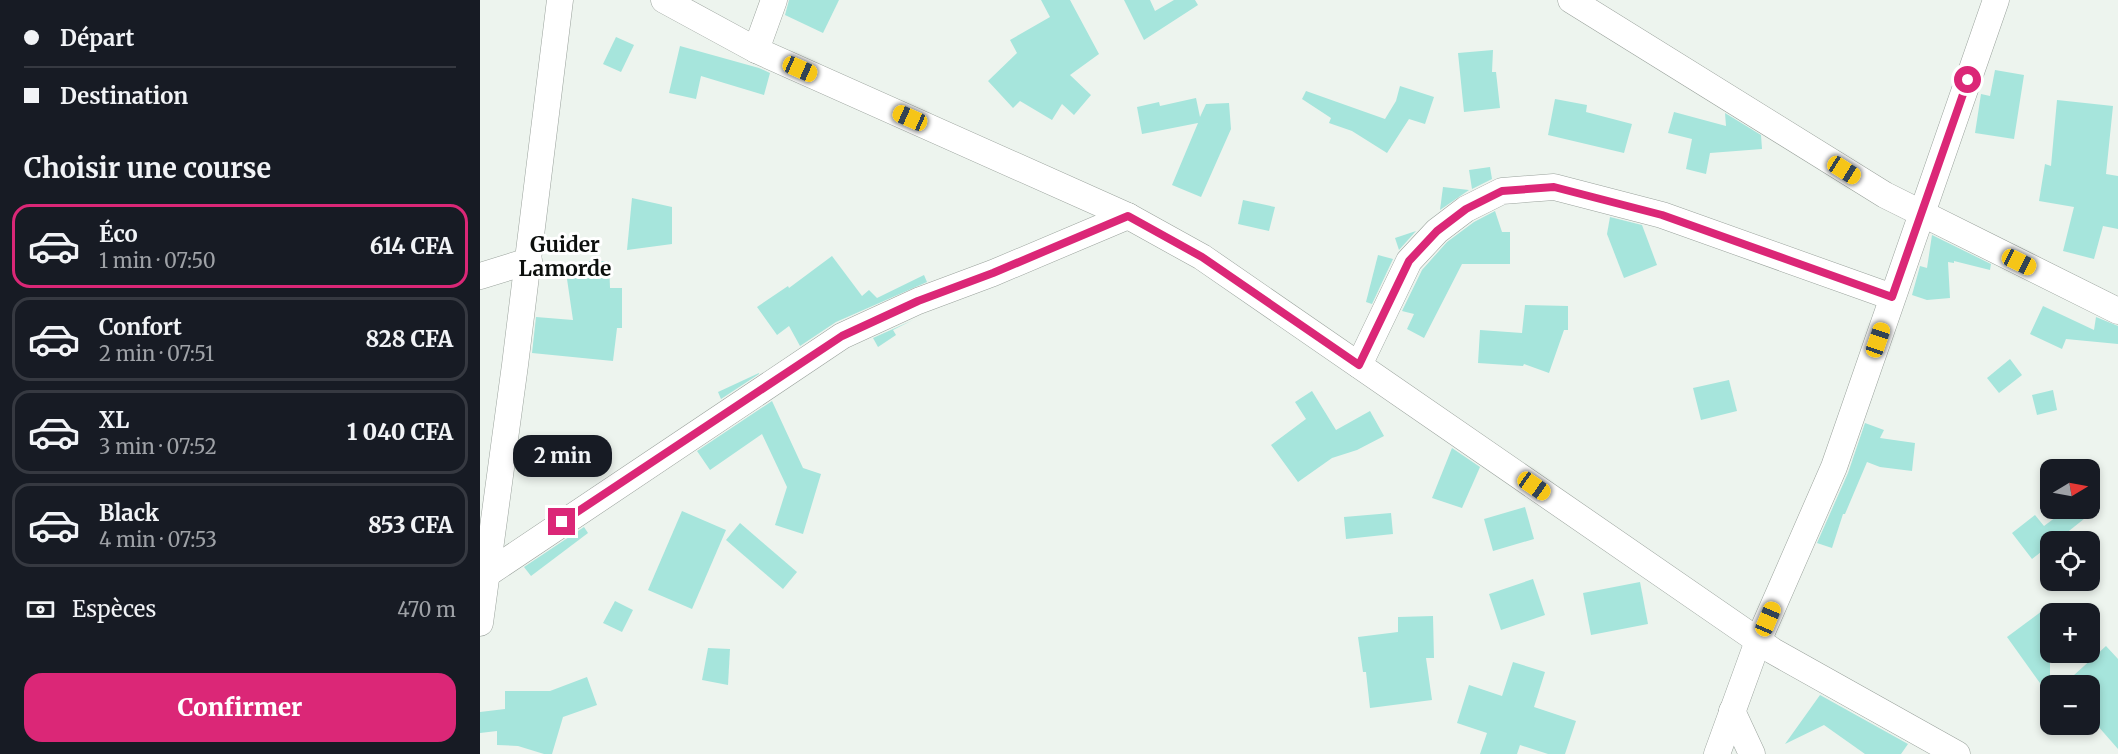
<!DOCTYPE html>
<html lang="fr">
<head>
<meta charset="utf-8">
<style>
	body { margin:0; font-family:Merriweather,serif; background:#242831; color:#f1f3f6; height:100vh; display:flex; flex-direction:column; font-size:22px; white-space:nowrap }
	* { box-sizing:border-box; margin:0 }
	p { font-size:20px; color:#9ea1a6 }
	.icon { flex:none; width:33px; height:33px; fill:none; stroke:currentColor; stroke-width:2; stroke-linecap:round; stroke-linejoin:round }
	.map { position:relative; flex:1; overflow:hidden }
	.sheet { display:flex; flex-direction:column; background:#171b24; width:480px }
	.sheet>* { flex:none }
	.guide { display:grid; align-content:center; height:132px; padding:0 24px; background:#171b24 }
	.needle { width:39px; rotate:80deg }
	.fabs { position:absolute; left:1560px; top:459px; display:grid; gap:12px }
	.fabs a { display:grid; place-items:center; width:60px; height:60px; border-radius:12px; background:#171b24; box-shadow:0 3px 9px #0003; font-size:30px }
	.end { position:absolute; width:27px; height:27px; margin:-14px; border:8px solid #db2777; background:#fff; box-shadow:0 0 0 3px #fff }
	.from { border-radius:50% }
	.bubble { position:absolute; height:42px; border-radius:18px; background:#171b24; box-shadow:0 3px 9px #0003; font-size:20px; font-weight:800; line-height:42px; text-align:center }
	.car { position:absolute; width:18px; height:36px; margin:-18px -9px; border-radius:8px; box-shadow:0 0 4px 2px #0007; background:linear-gradient(#f5c518 24%,#345 0 40%,#f5c518 0 76%,#345 0 86%,#f5c518 0) }
	.guide b { display:flex; align-items:center; gap:21px; height:57px; font-size:22px }
	.guide b+b { border-top:2px solid #363941 }
	.guide i { width:15px; height:15px; background:#f1f3f6 }
	ul { padding:0; list-style:none }
	li { display:flex; align-items:center; gap:18px; height:84px; margin:0 12px 9px; padding:0 12px; border:3px solid #363941; border-radius:18px }
	li div { flex:1 }
	li b { display:block; font-size:22px }
	li em { font-style:normal; font-weight:800 }
	li.selected { border-color:#db2777 }
	li>.icon { width:54px; height:54px; stroke-width:1.5 }
	h2 { padding:0 24px; font-size:27px; line-height:72px }
	.pay { display:flex; align-items:center; gap:15px; height:66px; padding:0 24px; font-size:22px }
	.pay p { margin-inline-start:auto }
	.cta { display:flex; gap:12px; margin-top:auto; padding:12px 24px }
	.cta a { flex:1; height:69px; border-radius:18px; background:#db2777; color:#fff; font-size:24px; font-weight:800; line-height:69px; text-align:center }
	main { display:flex; flex:1; min-height:0 }
	.map>svg:first-child { display:block }
	.building { fill:#a6e5dc }
	.lines { fill:none; stroke-linecap:round; stroke-linejoin:round }
	.street-casing { stroke:#9aa29c; stroke-width:27 }
	.street { stroke:#fff; stroke-width:26 }
	.route { stroke:#db2777; stroke-width:8 }
	.labels { text-anchor:middle; dominant-baseline:central; stroke-width:6; stroke-linejoin:round; paint-order:stroke }
	.quarter-label { font-size:21px; font-weight:bold; fill:#0c0f0d; stroke:#fff }
</style>
</head>
<body>
<main>
<section class="sheet">
<div class="guide">
<b><i class="from"></i>Départ</b>
<b><i></i>Destination</b>
</div>
<h2>Choisir une course</h2>
<ul>
<li class="selected"><svg class="icon" aria-label="car" viewBox="0 0 24 24"><path d="M5 17H2v-5l4-1 3-4h7l3 4 3 1v5h-3M9 17h6M6 11h13"/><circle cx="7" cy="17" r="2"/><circle cx="17" cy="17" r="2"/></svg><div><b>Éco</b><p>1 min · 07:50</p></div><em>614 CFA</em></li>
<li><svg class="icon" aria-label="car" viewBox="0 0 24 24"><path d="M5 17H2v-5l4-1 3-4h7l3 4 3 1v5h-3M9 17h6M6 11h13"/><circle cx="7" cy="17" r="2"/><circle cx="17" cy="17" r="2"/></svg><div><b>Confort</b><p>2 min · 07:51</p></div><em>828 CFA</em></li>
<li><svg class="icon" aria-label="car" viewBox="0 0 24 24"><path d="M5 17H2v-5l4-1 3-4h7l3 4 3 1v5h-3M9 17h6M6 11h13"/><circle cx="7" cy="17" r="2"/><circle cx="17" cy="17" r="2"/></svg><div><b>XL</b><p>3 min · 07:52</p></div><em>1 040 CFA</em></li>
<li><svg class="icon" aria-label="car" viewBox="0 0 24 24"><path d="M5 17H2v-5l4-1 3-4h7l3 4 3 1v5h-3M9 17h6M6 11h13"/><circle cx="7" cy="17" r="2"/><circle cx="17" cy="17" r="2"/></svg><div><b>Black</b><p>4 min · 07:53</p></div><em>853 CFA</em></li>
</ul>
<div class="pay"><svg class="icon" aria-label="cash" viewBox="0 0 24 24"><path d="M3 7h18v10H3z"/><circle cx="12" cy="12" r="2"/></svg>Espèces<p>470 m</p></div>
<div class="cta"><a>Confirmer</a></div>
</section>
<div class="map">
<svg width="1638" height="754" viewBox="0 0 1638 754">
	<rect width="100%" height="100%" fill="#edf4ee"/>
	<g class="building">
		<polygon points="309,0 359,0 343,33 305,15"/>
		<polygon points="561,0 590,0 619,54 590,75 611,95 594,115 582,104 572,120 540,101 533,108 508,81 537,53 530,40 570,17"/>
		<polygon points="644,0 670,0 675,11 694,0 715,0 718,5 664,40"/>
		<polygon points="136,37 154,45 141,72 123,64"/>
		<polygon points="200,46 279,68 290,73 284,95 221,76 216,99 189,93"/>
		<polygon points="1013,50 1012,72 1016,72 1020,108 984,112 978,53"/>
		<polygon points="1515,70 1544,75 1534,139 1495,133 1501,94 1510,96"/>
		<polygon points="920,86 954,97 945,124 929,119 907,153 872,131 849,123 851,118 822,99 826,91 905,119 916,101"/>
		<polygon points="716,98 720,117 726,104 749,103 751,129 721,197 692,185 718,123 662,134 657,107 679,102 680,106"/>
		<polygon points="1075,99 1107,105 1106,112 1152,124 1144,153 1068,135"/>
		<polygon points="1577,100 1633,106 1626,174 1638,176 1638,229 1623,226 1614,259 1583,251 1594,207 1559,201 1565,164 1571,166"/>
		<polygon points="1194,112 1246,126 1245,113 1281,135 1282,149 1230,153 1226,174 1206,169 1212,139 1188,133"/>
		<polygon points="1010,167 1012,179 992,189 989,170"/>
		<polygon points="963,187 989,190 960,210"/>
		<polygon points="152,198 192,207 192,244 147,250"/>
		<polygon points="763,200 795,207 789,231 758,224"/>
		<polygon points="1015,211 1022,232 1030,232 1030,264 982,264 944,338 927,329 934,314 922,311 942,270 967,242 994,222"/>
		<polygon points="1130,217 1162,225 1177,265 1144,278 1127,234"/>
		<polygon points="936,231 919,250 915,238"/>
		<polygon points="1452,235 1511,264 1510,270 1474,261 1474,263 1468,262 1470,298 1447,300 1432,295 1440,266 1447,268"/>
		<polygon points="898,255 913,259 892,304 886,302"/>
		<polygon points="352,256 382,296 389,290 397,298 444,275 447,282 356,322 320,346 309,326 297,335 277,307 308,286 309,288"/>
		<polygon points="109,261 129,261 130,288 142,288 142,328 137,328 133,361 52,353 56,317 93,320 87,279 109,276"/>
		<polygon points="1045,305 1088,306 1088,330 1084,330 1069,373 1044,364 1043,366 998,363 1000,330 1042,333"/>
		<polygon points="1563,306 1614,330 1616,317 1638,326 1638,344 1586,339 1582,349 1550,334"/>
		<polygon points="433,320 413,330 416,335 398,347 393,338"/>
		<polygon points="1530,359 1542,375 1519,393 1507,378"/>
		<polygon points="279,373 279,374 241,399 238,392"/>
		<polygon points="1249,380 1257,411 1221,420 1213,388"/>
		<polygon points="1573,390 1577,410 1557,415 1552,395"/>
		<polygon points="832,391 856,430 890,411 904,436 877,450 852,458 818,482 791,445 826,419 815,402"/>
		<polygon points="292,401 323,468 341,474 323,534 295,525 307,487 282,434 230,470 217,451"/>
		<polygon points="1385,423 1404,430 1400,438 1435,443 1432,471 1400,467 1387,462 1365,514 1363,514 1352,548 1337,543 1368,473"/>
		<polygon points="972,448 1000,467 982,508 952,498"/>
		<polygon points="1045,507 1054,539 1013,551 1004,519"/>
		<polygon points="1588,508 1604,508 1609,515 1575,542 1570,542 1570,545 1552,559 1532,533 1555,515 1564,526"/>
		<polygon points="202,511 246,530 212,609 168,590"/>
		<polygon points="911,513 913,534 866,539 864,517"/>
		<polygon points="260,523 317,572 303,589 246,540"/>
		<polygon points="104,527 108,533 51,576 44,567"/>
		<polygon points="1053,579 1065,615 1021,630 1009,594"/>
		<polygon points="1160,582 1168,624 1111,635 1103,593"/>
		<polygon points="135,601 153,610 142,632 123,623"/>
		<polygon points="1570,605 1570,697 1527,637"/>
		<polygon points="953,616 954,658 946,658 952,700 890,708 886,672 883,672 878,637 918,632 918,617"/>
		<polygon points="1626,646 1638,659 1638,749 1610,717 1610,686 1582,686"/>
		<polygon points="228,648 250,649 248,685 222,680"/>
		<polygon points="1033,662 1065,672 1054,707 1096,721 1085,754 1068,754 1040,745 1037,754 1000,754 1007,733 977,723 989,685 1022,696"/>
		<polygon points="107,677 117,705 83,717 72,754 64,754 38,746 17,745 17,731 0,733 0,712 25,709 25,691 70,691"/>
		<polygon points="1340,695 1428,744 1421,754 1385,754 1344,725 1305,744"/>
	</g>
	<g class="lines">
		<defs>
			<g id="street">
				<polyline points="184,0 276,50 648,216 722,257 1293,651 1477,754"/>
				<polyline points="1091,0 1405,195 1638,311"/>
				<polyline points="276,50 294,0"/>
				<polyline points="0,276 49,261"/>
				<polyline points="879,365 929,261 957,231 986,209 1022,191 1074,187 1182,215 1412,297"/>
				<polyline points="7,574 362,336 438,301 513,273 648,216"/>
				<polyline points="0,623 35,365 80,0"/>
				<polyline points="1252,711 1272,754"/>
				<polyline points="1237,754 1278,641 1354,467 1516,0"/>
			</g>
		</defs>
		<use href="#street" class="street-casing"/>
		<use href="#street" class="street"/>
	</g>
	<g class="lines">
		<polyline class="route" points="82,522 362,336 438,301 513,273 648,216 722,257 879,365 929,261 957,231 986,209 1022,191 1074,187 1182,215 1412,297 1488,80"/>
	</g>
	<g class="labels">
		<g class="quarter-label">
			<text x="85" y="244">Guider<tspan x="85" dy="24">Lamorde</tspan></text>
		</g>
	</g>
</svg>
<div class="fabs">
<a><svg class="needle" viewBox="-14 -14 28 28"><path d="M0-13l5 13h-10z" fill="#e53935"/><path d="M0 13l5-13h-10z" fill="#9ea1a6"/></svg></a>
<a><svg class="icon" aria-label="locate" viewBox="0 0 24 24"><circle cx="12" cy="12" r="6"/><path d="M12 2v4M12 18v4M2 12h4M18 12h4"/></svg></a>
<a>+</a>
<a>−</a>
</div>
<i class="end from" style="left:1488px;top:80px"></i>
<i class="end" style="left:82px;top:522px"></i>
<div class="bubble" style="left:33px;top:435px;width:99px">2 min</div>
<i class="car" style="left:320px;top:69px;rotate:114deg"></i>
<i class="car" style="left:430px;top:118px;rotate:294deg"></i>
<i class="car" style="left:1364px;top:170px;rotate:122deg"></i>
<i class="car" style="left:1539px;top:262px;rotate:116deg"></i>
<i class="car" style="left:1398px;top:340px;rotate:19deg"></i>
<i class="car" style="left:1054px;top:486px;rotate:125deg"></i>
<i class="car" style="left:1288px;top:619px;rotate:23deg"></i>
</div>
</main>
</body>
</html>
